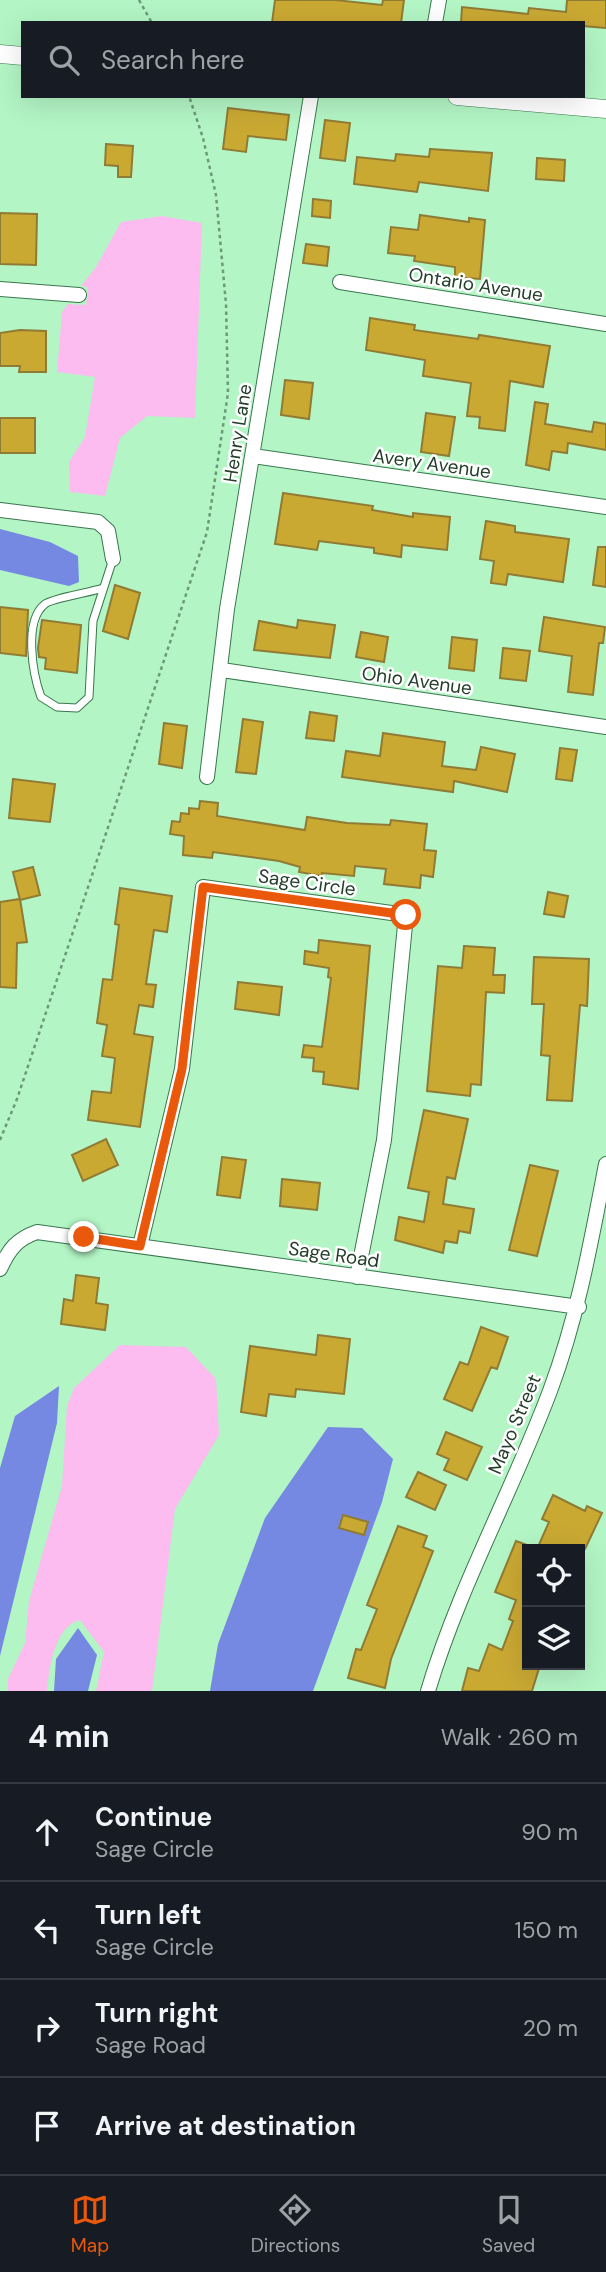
<!DOCTYPE html>
<html lang="en">
<head>
<meta charset="utf-8">
<style>
	body { margin:0; font-family:"DM Sans",sans-serif; background:#242831; color:#f1f3f6 }
	.controls { position:absolute; right:21px; bottom:21px; display:grid; overflow:hidden; border-radius:0px; box-shadow:0 7px 28px #0002 }
	.controls button { width:63px; height:63px; display:grid; place-items:center; padding:0; border:0; border-bottom:2px solid #363941; background:#171b24; color:#f1f3f6; font:35px sans-serif }
	.stop { position:absolute; width:21px; height:21px; margin:-16px; border:5px solid #ea580c; border-radius:50%; background:#fff }
	.stop.end { background:#ea580c; border-color:#fff; box-shadow:0 2px 7px #0008 }
	.list { margin:0; padding:0; list-style:none }
	h2 { display:flex; justify-content:space-between; align-items:center; height:91px; margin:0; padding:0 28px; font-size:30px }
	h2 small { font-size:23px; font-weight:400; color:#9ea1a6 }
	.list li { display:grid; grid-template-columns:46px 1fr auto; gap:21px; align-items:center; box-sizing:border-box; height:98px; padding:0 28px; border-top:2px solid #363941 }
	.list b { display:block; font-size:26px; white-space:nowrap }
	.list p { margin:0; font-size:23px; white-space:nowrap; color:#9ea1a6 }
	.list em { font-size:23px; font-style:normal; color:#9ea1a6 }
	.icon { flex:none; width:38px; height:38px; fill:none; stroke:currentColor; stroke-width:2; stroke-linecap:round; stroke-linejoin:round }
	.map { position:relative; flex:none; width:606px; height:1691px; overflow:hidden }
	.search { position:absolute; background:#171b24; box-shadow:0 7px 28px #0002; left:21px; right:21px; top:21px; height:77px; display:flex; align-items:center; gap:18px; box-sizing:border-box; padding:0 24px; border-radius:0px; color:#9ea1a6; font-size:26px }
	.sheet { height:483px; background:#171b24 }
	nav { display:flex; justify-content:space-around; align-items:center; box-sizing:border-box; height:98px; border-top:2px solid #363941; background:#171b24; font-size:19px; color:#9ea1a6 }
	nav a { display:grid; justify-items:center; gap:4px }
	nav .on { color:#ea580c }
	.map>svg:first-child { display:block }
	.green { fill:#fcbcf0 }
	.water { fill:#7589e3 }
	.building { fill:#caa933; stroke:#907b34; stroke-width:2 }
	.lines { fill:none; stroke-linecap:round; stroke-linejoin:round }
	.service-casing { stroke:#39784e; stroke-width:9 }
	.minor-casing { stroke:#39784e; stroke-width:16 }
	.tertiary-casing { stroke:#39784e; stroke-width:19 }
	.path { stroke:#6b9a78; stroke-width:2.5; stroke-dasharray:3.5 3.5; stroke-linecap:butt }
	.service { stroke:#fff; stroke-width:7 }
	.minor { stroke:#fff; stroke-width:14 }
	.tertiary { stroke:#fff; stroke-width:18 }
	.route { stroke:#ea580c; stroke-width:9 }
	.labels { text-anchor:middle; stroke-width:5; stroke-linejoin:round; paint-order:stroke }
	.street-label { font-size:19px; fill:#233e2b; stroke:#fff }
</style>
</head>
<body>
<div class="map">
<svg width="606" height="1691" viewBox="0 0 606 1691">
	<rect width="100%" height="100%" fill="#b3f5c5"/>
	<path class="green" d="M162 216 202 223 195 418 147 416 120 438 105 496 70 492 69 462 85 437 95 377 57 372 62 312 68 304 86 305 88 287 81 286 96 267 121 222Z
		M120 1345 186 1347 216 1379 219 1435 175 1509 152 1691H96L104 1652 80 1620C54 1626 49 1670 47 1691H8V1679L25 1643 29 1601 62 1486 67 1406 74 1388Z"/>
	<path class="water" d="M0 529 50 542 78 556 79 582 69 586 0 570Z
		M59 1386 57 1423 0 1656V1691V1468L15 1416Z
		M328 1427 362 1428 393 1459 382 1502 313 1691H210L218 1644 265 1518Z
		M78 1628 97 1655 88 1691H54L56 1659Z"/>
	<path class="building" d="M275 0H335L382 5 383 0H404L401 23H272Z
		M567 0H606V28L583 26V23H461L462 7 528 14 529 8 566 12Z
		M228 108 289 115 286 140 248 136 246 152 223 149Z
		M325 120 350 123 345 161 320 158Z
		M106 144 133 146 131 177H118V166L105 165Z
		M430 149 492 153 488 191 419 182 417 192 354 184 357 157 395 161 396 154 429 157Z
		M537 158 565 160 564 181 536 179Z
		M313 199 331 201 330 218 312 216Z
		M0 213 37 214 36 265 0 264Z
		M420 215 469 222V218L485 220 480 279 455 277V267L414 261 415 256 388 253 391 227 418 230Z
		M306 244 329 247 327 266 303 263Z
		M370 318 415 325 414 330 478 339 479 335 550 346 543 387 510 381 505 431 479 428 480 417 467 416 471 383 423 376 425 360 366 350Z
		M20 330 46 331V372H19L20 366H0V333Z
		M285 380 313 383 309 419 281 415Z
		M535 402 548 404 545 424 592 432 594 422 606 424V450L568 443 567 453 552 451 549 470 526 465Z
		M426 413 455 417 449 456 421 452Z
		M0 418H35V453H0Z
		M283 493 373 506 372 510 413 517V513L450 517 447 550 402 545 401 557 374 553V548L319 541 317 550 275 544Z
		M486 521 515 526V532L569 539 563 582 508 574 506 585 491 583 494 561 480 559Z
		M598 547H606V587L593 585Z
		M115 585 140 593 128 639 103 631Z
		M0 607 28 610 26 656 0 653Z
		M544 617 605 627 603 643H599L593 695 568 692 572 656 539 651Z
		M42 620 81 625 77 673 45 669 46 658 39 657 38 648Z
		M298 620 335 625 330 658 254 650 259 621 297 628Z
		M361 632 388 637 384 662 356 657Z
		M452 637 477 640 474 671 449 668Z
		M503 648 530 651 526 681 500 678Z
		M310 712 337 716 334 741 306 738Z
		M243 719 263 722 256 774 236 772Z
		M164 723 187 726 182 768 159 764Z
		M383 733 445 742 442 766 476 770 481 747 515 754 507 792 454 781 453 792 342 777 346 751 380 756Z
		M560 748 577 750 572 781 556 779Z
		M13 779 55 784 50 822 9 818Z
		M200 801 218 803 217 816 305 830 307 817 347 823 390 825 391 820 427 824 424 850 436 851 433 877 421 875 420 888 384 884 386 869 355 866 354 876 322 873V876L299 872 300 867 279 861 213 852 212 858 183 855 184 836 170 834 172 821 180 822 181 813 189 814V808L199 809Z
		M33 867 40 895 20 900 13 872Z
		M120 888 172 896 167 932 154 930 146 984 156 985 153 1007 139 1005 134 1034 153 1037 140 1127 88 1120 92 1091 111 1093 115 1058 102 1056 107 1025 97 1023 103 979 112 980 119 925 115 924Z
		M548 892 568 896 564 917 544 914Z
		M20 899 27 942 17 943 16 988 0 987V902Z
		M319 940 370 946 358 1089 323 1084 324 1072 313 1071 314 1058 302 1057 304 1045 322 1047 331 978 328 977 329 968 304 964 305 951 318 953Z
		M464 946 495 948 493 975H505L504 993 486 992 481 1085 471 1084 470 1096 427 1091 438 966 462 968Z
		M534 957 589 959 587 1006 580 1005 572 1101 547 1100 550 1056 541 1055 544 1004H532Z
		M238 982 282 987 279 1015 235 1009Z
		M424 1110 468 1119 455 1179 447 1177 443 1204 474 1209 470 1233 459 1231 457 1243 445 1241 443 1253 395 1240 399 1217 424 1222 429 1192 408 1188Z
		M106 1139 118 1165 83 1181 72 1155Z
		M222 1157 246 1160 240 1198 217 1195Z
		M530 1165 558 1171 537 1256 509 1250Z
		M282 1179 320 1183 317 1210 280 1206Z
		M76 1275 99 1278 96 1303 108 1305 105 1330 61 1324 64 1299 73 1301Z
		M481 1327 508 1337 497 1369 491 1367 472 1411 444 1399 460 1362 468 1365Z
		M318 1335 350 1339 344 1394 296 1389 295 1397 269 1394 266 1416 241 1412 250 1346 316 1355Z
		M446 1432 482 1447 467 1480 444 1470 449 1459 437 1454Z
		M418 1472 446 1485 435 1510 406 1497Z
		M553 1495 585 1511 587 1506 602 1513 585 1549H537L549 1522 542 1519Z
		M343 1515 368 1522 364 1535 339 1528Z
		M398 1526 427 1536 423 1547 433 1551 391 1659 385 1688 348 1678 356 1649 361 1650 377 1609 367 1605Z
		M516 1541 527 1545V1665H540L532 1691H462L468 1668 479 1671 489 1644 502 1650 513 1621 509 1619 516 1600 495 1592Z"/>
	<g class="lines">
		<defs>
			<path id="service" d="M103 588C92 592 50 599 45 604 23 621 33 675 41 697L57 707 77 708 89 697 93 621 113 559"/>
			<path id="minor" d="M435 23 439 0
				M340 282 606 324
				M0 289 79 295
				M253 456 606 507
				M0 510 98 522 108 531 113 559
				M222 670 606 727
				M207 777 227 609 311 96
				M140 1246 182 1069 203 887 406 915 384 1140 357 1277
				M0 1269C9 1249 17 1239 37 1232L579 1307
				M428 1691C459 1587 512 1492 550 1391 578 1316 591 1242 606 1164"/>
			<path id="tertiary" d="M0 54 23 56
				M457 96 606 109"/>
		</defs>
		<use href="#service" class="service-casing"/>
		<use href="#minor" class="minor-casing"/>
		<use href="#tertiary" class="tertiary-casing"/>
		<path class="path" d="M139 0 152 23
			M0 1140 17 1099 207 532 228 393 226 304 216 195 203 138 189 96"/>
		<use href="#service" class="service"/>
		<use href="#minor" class="minor"/>
		<use href="#tertiary" class="tertiary"/>
	</g>
	<g class="lines">
		<path class="route" d="M84 1237 140 1246 182 1069 203 887 406 915"/>
	</g>
	<g class="labels">
		<g class="street-label">
			<text transform="translate(476 284) rotate(9)" y="7">Ontario Avenue</text>
			<text transform="translate(237 433) rotate(-81)" y="7">Henry Lane</text>
			<text transform="translate(432 463) rotate(8)" y="7">Avery Avenue</text>
			<text transform="translate(417 680) rotate(8)" y="7">Ohio Avenue</text>
			<text transform="translate(307 882) rotate(8)" y="7">Sage Circle</text>
			<text transform="translate(334 1254) rotate(8)" y="7">Sage Road</text>
			<text transform="translate(514 1424) rotate(-67)" y="7">Mayo Street</text>
		</g>
	</g>
</svg>
<div class="controls">
<button><svg class="icon" aria-label="locate" viewBox="0 0 24 24"><circle cx="12" cy="12" r="6"/><path d="M12 2v4M12 18v4M2 12h4M18 12h4"/></svg></button>
<button><svg class="icon" aria-label="layers" viewBox="0 0 24 24"><path d="M12 4l9 5-9 5-9-5zM3 14l9 5 9-5"/></svg></button>
</div>
<div class="stop" style="left:406px;top:915px"></div>
<div class="stop end" style="left:84px;top:1237px"></div>
<div class="search"><svg class="icon" aria-label="search" viewBox="0 0 24 24"><circle cx="10" cy="10" r="6"/><path d="M15 15l6 6"/></svg>Search here</div>
</div>
<section class="sheet">
<h2>4 min<small>Walk · 260 m</small></h2>
<ul class="list">
<li><svg class="icon" aria-label="ahead" viewBox="0 0 24 24"><path d="M12 20V5M6 11l6-6 6 6"/></svg><div><b>Continue</b><p>Sage Circle</p></div><em>90 m</em></li>
<li><svg class="icon" aria-label="left" viewBox="0 0 24 24"><path d="M17 20v-9H6M10 6l-5 5 5 5"/></svg><div><b>Turn left</b><p>Sage Circle</p></div><em>150 m</em></li>
<li><svg class="icon" aria-label="right" viewBox="0 0 24 24"><path d="M7 20v-9h11M14 6l5 5-5 5"/></svg><div><b>Turn right</b><p>Sage Road</p></div><em>20 m</em></li>
<li><svg class="icon" aria-label="arrive" viewBox="0 0 24 24"><path d="M6 21V4h12l-3 4 3 4H6"/></svg><div><b>Arrive at destination</b></div></li>
</ul>
</section>
<nav>
<a class="on"><svg class="icon" aria-label="map" viewBox="0 0 24 24"><path d="M3 6l6-2 6 2 6-2v14l-6 2-6-2-6 2zM9 4v14M15 6v14"/></svg>Map</a>
<a><svg class="icon" aria-label="directions" viewBox="0 0 24 24"><path d="M12 3l9 9-9 9-9-9zM9 14v-3h6M13 9l2 2-2 2"/></svg>Directions</a>
<a><svg class="icon" aria-label="saved" viewBox="0 0 24 24"><path d="M7 4h10v16l-5-4-5 4z"/></svg>Saved</a>
</nav>
</body>
</html>
